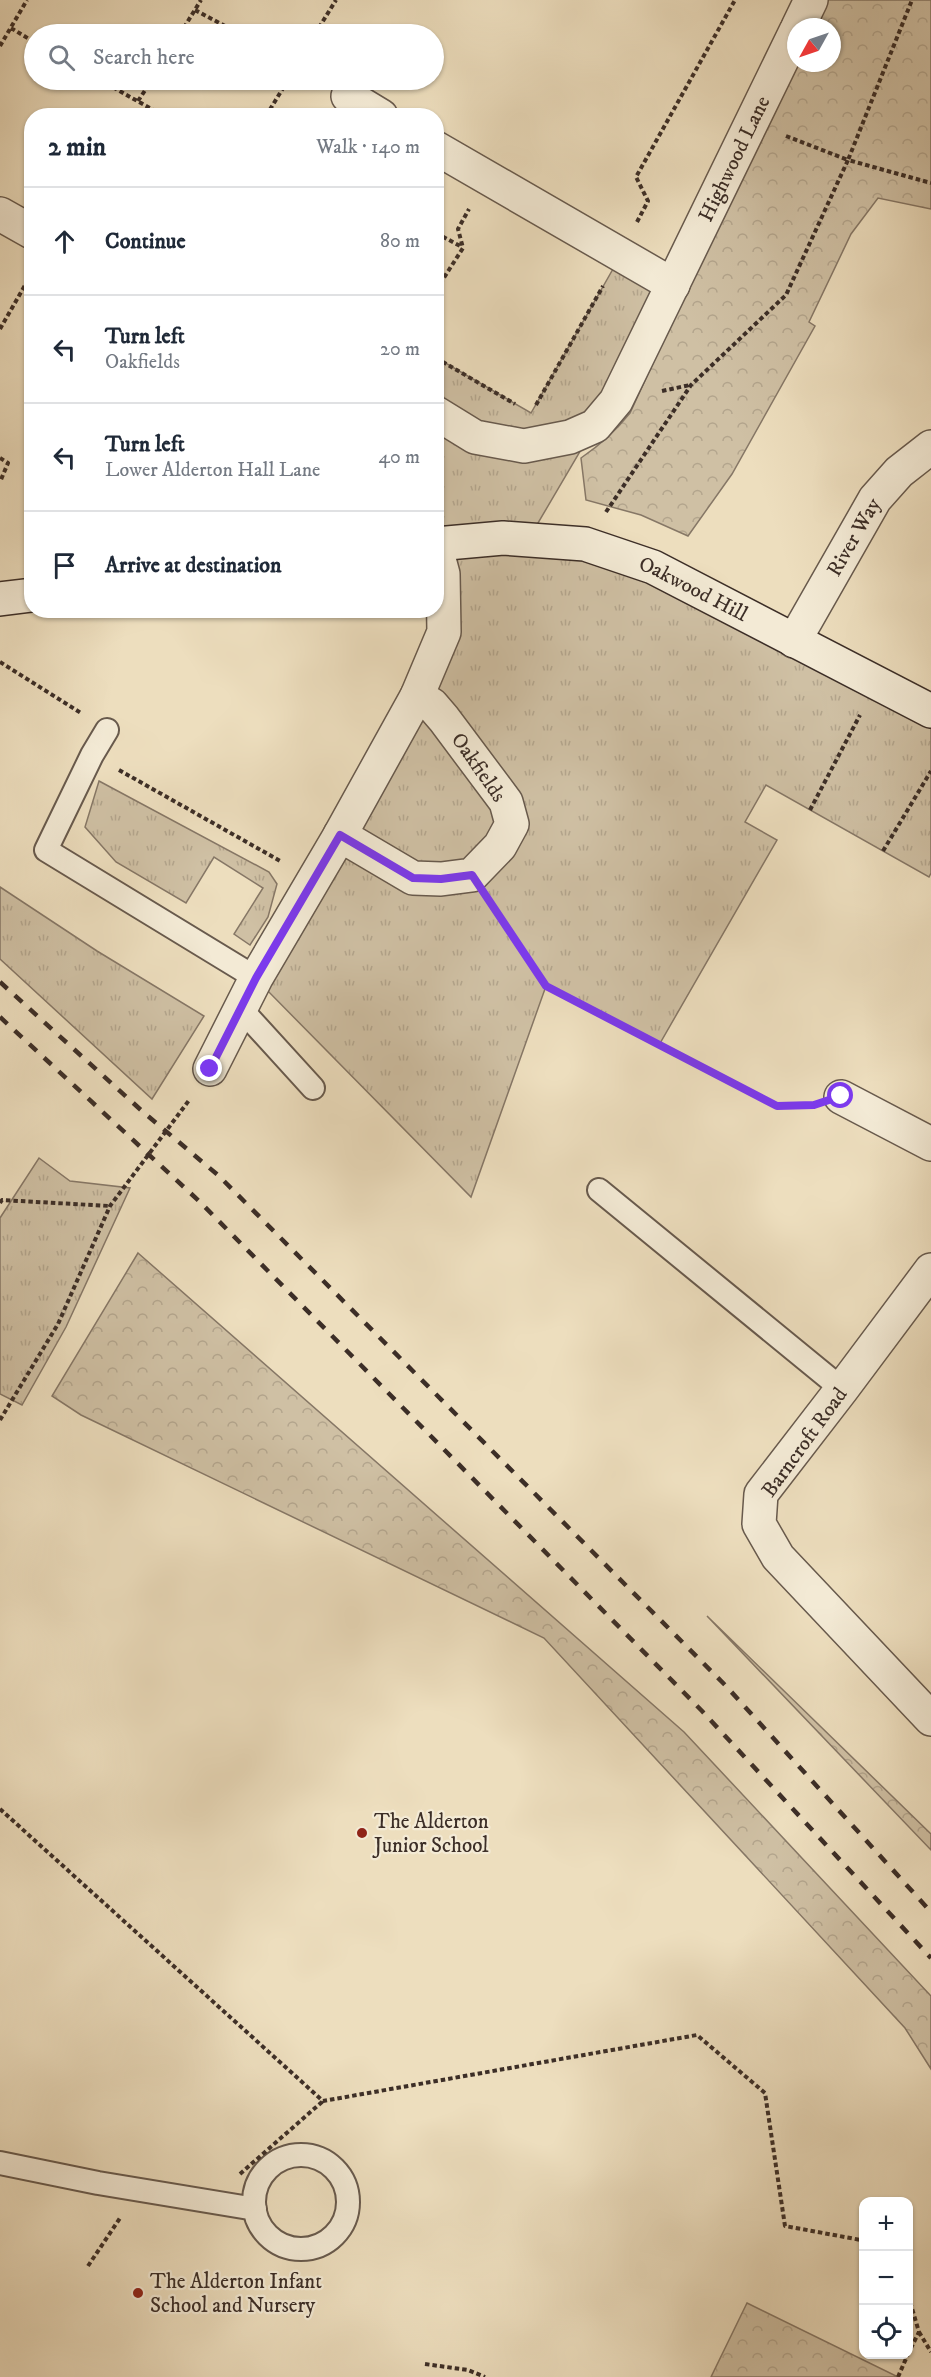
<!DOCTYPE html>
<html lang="en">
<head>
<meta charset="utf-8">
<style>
	body { margin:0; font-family:"IM FELL DW Pica",serif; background:#f6f6f7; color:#1f2937 }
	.controls { position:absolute; right:18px; bottom:18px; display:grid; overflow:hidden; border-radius:12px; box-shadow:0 2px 4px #0004 }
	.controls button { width:54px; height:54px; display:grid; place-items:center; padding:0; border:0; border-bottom:2px solid #e0e1e3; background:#fff; color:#1f2937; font:30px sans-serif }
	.compass { position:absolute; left:787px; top:18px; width:54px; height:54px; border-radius:50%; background:#fff; box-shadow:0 2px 4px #0004; rotate:230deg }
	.stop { position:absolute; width:18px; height:18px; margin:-14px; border:4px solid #7c3aed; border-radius:50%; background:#fff }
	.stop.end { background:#7c3aed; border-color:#fff; box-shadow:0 2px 6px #0008 }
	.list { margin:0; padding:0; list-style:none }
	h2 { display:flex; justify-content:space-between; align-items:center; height:78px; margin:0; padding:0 24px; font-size:26px }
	h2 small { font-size:20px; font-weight:400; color:#747a83 }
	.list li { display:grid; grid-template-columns:39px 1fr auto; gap:18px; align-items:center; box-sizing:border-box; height:108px; padding:0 24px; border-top:2px solid #e0e1e3 }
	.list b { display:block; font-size:22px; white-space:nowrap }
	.list p { margin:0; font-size:20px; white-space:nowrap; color:#747a83 }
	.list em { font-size:20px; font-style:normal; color:#747a83 }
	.icon { flex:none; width:33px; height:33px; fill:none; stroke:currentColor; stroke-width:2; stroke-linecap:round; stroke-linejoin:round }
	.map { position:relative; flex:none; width:931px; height:2377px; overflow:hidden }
	.search { position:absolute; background:#fff; box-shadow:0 2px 4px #0004; left:24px; top:24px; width:420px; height:66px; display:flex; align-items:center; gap:15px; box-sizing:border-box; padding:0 21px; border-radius:33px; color:#747a83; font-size:22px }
	.panel { position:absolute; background:#fff; box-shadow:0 2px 4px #0004; left:24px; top:108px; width:420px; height:510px; border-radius:24px }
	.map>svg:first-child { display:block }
	.grass { fill:url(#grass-tufts); stroke:#867766; stroke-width:1.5 }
	.forest { fill:url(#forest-crowns); stroke:#867766; stroke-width:1.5 }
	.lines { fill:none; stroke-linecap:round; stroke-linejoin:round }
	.lane-casing { stroke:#685a4d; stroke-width:26 }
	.street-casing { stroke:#685a4d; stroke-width:36 }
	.secondary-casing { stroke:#3c2e27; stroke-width:36 }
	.path { stroke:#3c2e27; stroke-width:4; stroke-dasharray:4.5 3; stroke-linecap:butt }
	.lane { stroke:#f3ead5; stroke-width:22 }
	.street { stroke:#f3ead5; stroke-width:33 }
	.secondary { stroke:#f3ead5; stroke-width:33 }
	.rail { stroke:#3c2e27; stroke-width:4.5; stroke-dasharray:10 10; stroke-linecap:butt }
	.route { stroke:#7c3aed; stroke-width:8 }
	.poi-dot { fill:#8f2418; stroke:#f3ead5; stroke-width:2 }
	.labels { text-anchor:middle; stroke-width:4.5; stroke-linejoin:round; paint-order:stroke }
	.street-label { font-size:21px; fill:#3c2e27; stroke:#f3ead5 }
	.poi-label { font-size:21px; fill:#3c2e27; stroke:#f3ead5; text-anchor:start }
</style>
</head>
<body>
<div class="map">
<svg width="931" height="2377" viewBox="0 0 931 2377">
	<defs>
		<pattern id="grass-tufts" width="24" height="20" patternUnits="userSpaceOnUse" patternTransform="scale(1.5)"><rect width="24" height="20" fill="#cfc0a4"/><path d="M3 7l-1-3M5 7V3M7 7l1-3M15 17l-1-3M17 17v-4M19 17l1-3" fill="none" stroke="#b3a58d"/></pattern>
		<pattern id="forest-crowns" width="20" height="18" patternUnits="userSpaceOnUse" patternTransform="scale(1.5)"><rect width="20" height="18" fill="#cfc0a4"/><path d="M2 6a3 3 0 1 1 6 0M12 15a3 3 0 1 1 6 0" fill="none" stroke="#b3a58d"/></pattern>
	</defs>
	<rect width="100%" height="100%" fill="#eddebe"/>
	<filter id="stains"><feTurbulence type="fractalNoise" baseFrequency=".00333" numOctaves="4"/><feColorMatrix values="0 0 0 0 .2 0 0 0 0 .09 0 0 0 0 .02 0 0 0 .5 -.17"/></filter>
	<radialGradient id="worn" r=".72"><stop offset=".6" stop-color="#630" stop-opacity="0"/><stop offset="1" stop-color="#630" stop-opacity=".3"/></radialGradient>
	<path class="grass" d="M621 255 673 285 595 426 528 540 437 544V358L531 413Z
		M444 550H583L931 718V873L929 877 766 785 745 822 777 840 659 1045 546 986 471 1197 261 984 342 844 446 885 519 822 424 694Z
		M417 696 512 824 441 879 340 835Z
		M99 781 269 872 277 884 268 917 250 945 234 934 263 888 214 857 186 903 116 862 85 827Z
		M0 887 97 951 204 1016 152 1099 0 959Z
		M39 1158 70 1181 130 1188 66 1327 22 1405 0 1394V1218Z"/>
	<path class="forest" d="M818 0H931V209L878 198 851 234 809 322 815 326 732 474 688 536 641 515 586 500 581 458C600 445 615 432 630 413L770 107 796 63H832V27H806Z
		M138 1253 684 1732 931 1996V2069L905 2028 544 1638 81 1415 52 1396Z
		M707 1616 931 1834V1850Z
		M747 2303 898 2377H899H711Z"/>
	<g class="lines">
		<defs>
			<path id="lane" d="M107 730 92 755 46 850 256 978
				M241 1009 313 1088
				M599 1190 842 1389
				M254 2202a47 47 0 1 1 94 0a47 47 0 1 1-94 0Z
				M0 2163 98 2183 255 2209"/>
			<g id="street">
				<path d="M798 27 811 0"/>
				<path d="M348 96 381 116"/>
				<path d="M436 148 673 285"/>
				<path d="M0 214 32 232"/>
				<path id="s1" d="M436 413 475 437 524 446 570 437 595 426 616 401 796 31"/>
				<path id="s2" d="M794 641 875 499 899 472 931 447"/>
				<path d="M340 835 413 878 441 879 472 875 500 846 512 824 506 802 444 719 432 705 417 696"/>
				<path d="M210 1069 256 978 340 835 417 696 444 632 443 574 436 548"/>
				<path d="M841 1097 931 1144"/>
				<path d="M931 1270 842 1389 761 1494 759 1524 778 1557 931 1719"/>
			</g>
			<g id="secondary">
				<path id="s3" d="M436 544 503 538 585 544 653 567 931 711"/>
				<path d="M0 599 32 595"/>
			</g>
		</defs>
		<use href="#lane" class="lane-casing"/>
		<use href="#street" class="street-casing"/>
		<use href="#secondary" class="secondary-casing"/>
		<path class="path" d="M195 10 240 34
			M11 28 34 42
			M180 34 201 0
			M315 34 336 0
			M0 46 27 0
			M100 80 164 116
			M138 101 152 80
			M266 116 288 80
			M786 136 848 160 912 0
			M637 222 648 201 636 177 735 0
			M436 233 462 247
			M436 290 463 248 458 229 469 209
			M0 329 32 273
			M436 358 515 404
			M662 391 690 385
			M536 405 603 286
			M0 458 8 463 0 482
			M606 512 691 385 786 295 848 160 931 183
			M0 662 81 713
			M119 770 282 862
			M810 810 860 715
			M883 851 931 771
			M492 906 546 986 777 1106 805 1105
			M0 1203 2 1200 110 1206
			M0 1420 58 1324 110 1206 190 1099
			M0 1809 323 2101 697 2035 765 2093 785 2226 861 2240 864 2243
			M240 2174 323 2101
			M88 2266 120 2218
			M908 2295 919 2332 908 2354
			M919 2332 931 2352
			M425 2364 468 2370 485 2377
			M898 2377 908 2354"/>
		<use href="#lane" class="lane"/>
		<use href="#street" class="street"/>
		<use href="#secondary" class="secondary"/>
		<path class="rail" d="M0 982 142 1111 219 1176 726 1686 931 1912
			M0 1017 199 1201 702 1711 931 1958"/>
	</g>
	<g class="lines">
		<path class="route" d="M210 1069 256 978 340 835 413 878 441 879 472 875 546 986 777 1106 814 1105 841 1096"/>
	</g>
	<g class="poi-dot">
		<circle cx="362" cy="1833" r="6"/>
		<circle cx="138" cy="2293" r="6"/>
	</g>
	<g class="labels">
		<g class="street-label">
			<text dy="7" stroke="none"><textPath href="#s1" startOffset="472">Highwood Lane</textPath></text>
			<text dy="7" stroke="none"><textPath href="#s2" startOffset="120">River Way</textPath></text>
			<text dy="7" stroke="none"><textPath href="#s3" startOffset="267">Oakwood Hill</textPath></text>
			<text transform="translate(479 767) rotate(55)" y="7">Oakfields</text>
			<text transform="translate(804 1442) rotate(-54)" y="7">Barncroft Road</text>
		</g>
		<g class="poi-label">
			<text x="374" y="1828">The Alderton<tspan x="374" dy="24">Junior School</tspan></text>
			<text x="150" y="2288">The Alderton Infant<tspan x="150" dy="24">School and Nursery</tspan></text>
		</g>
	</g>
	<rect width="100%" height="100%" filter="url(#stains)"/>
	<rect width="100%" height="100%" fill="url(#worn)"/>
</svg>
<div class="controls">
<button>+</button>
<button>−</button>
<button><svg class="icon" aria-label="locate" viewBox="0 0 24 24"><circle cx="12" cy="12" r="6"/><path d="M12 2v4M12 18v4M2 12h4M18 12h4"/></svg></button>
</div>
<svg class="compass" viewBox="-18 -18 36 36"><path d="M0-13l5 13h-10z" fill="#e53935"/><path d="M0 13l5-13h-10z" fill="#747a83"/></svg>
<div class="stop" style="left:841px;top:1096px"></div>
<div class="stop end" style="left:210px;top:1069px"></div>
<div class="search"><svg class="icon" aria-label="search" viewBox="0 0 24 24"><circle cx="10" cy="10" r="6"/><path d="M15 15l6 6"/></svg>Search here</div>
<section class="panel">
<h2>2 min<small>Walk · 140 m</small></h2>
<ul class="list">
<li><svg class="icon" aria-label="ahead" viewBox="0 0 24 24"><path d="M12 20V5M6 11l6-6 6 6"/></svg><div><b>Continue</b></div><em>80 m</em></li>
<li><svg class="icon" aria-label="left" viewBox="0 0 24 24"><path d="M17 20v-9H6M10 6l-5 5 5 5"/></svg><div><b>Turn left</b><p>Oakfields</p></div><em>20 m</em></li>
<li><svg class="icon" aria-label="left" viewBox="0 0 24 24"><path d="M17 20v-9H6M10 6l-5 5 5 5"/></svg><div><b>Turn left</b><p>Lower Alderton Hall Lane</p></div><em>40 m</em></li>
<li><svg class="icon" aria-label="arrive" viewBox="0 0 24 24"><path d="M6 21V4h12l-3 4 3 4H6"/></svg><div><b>Arrive at destination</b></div></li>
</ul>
</section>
</div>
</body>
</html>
